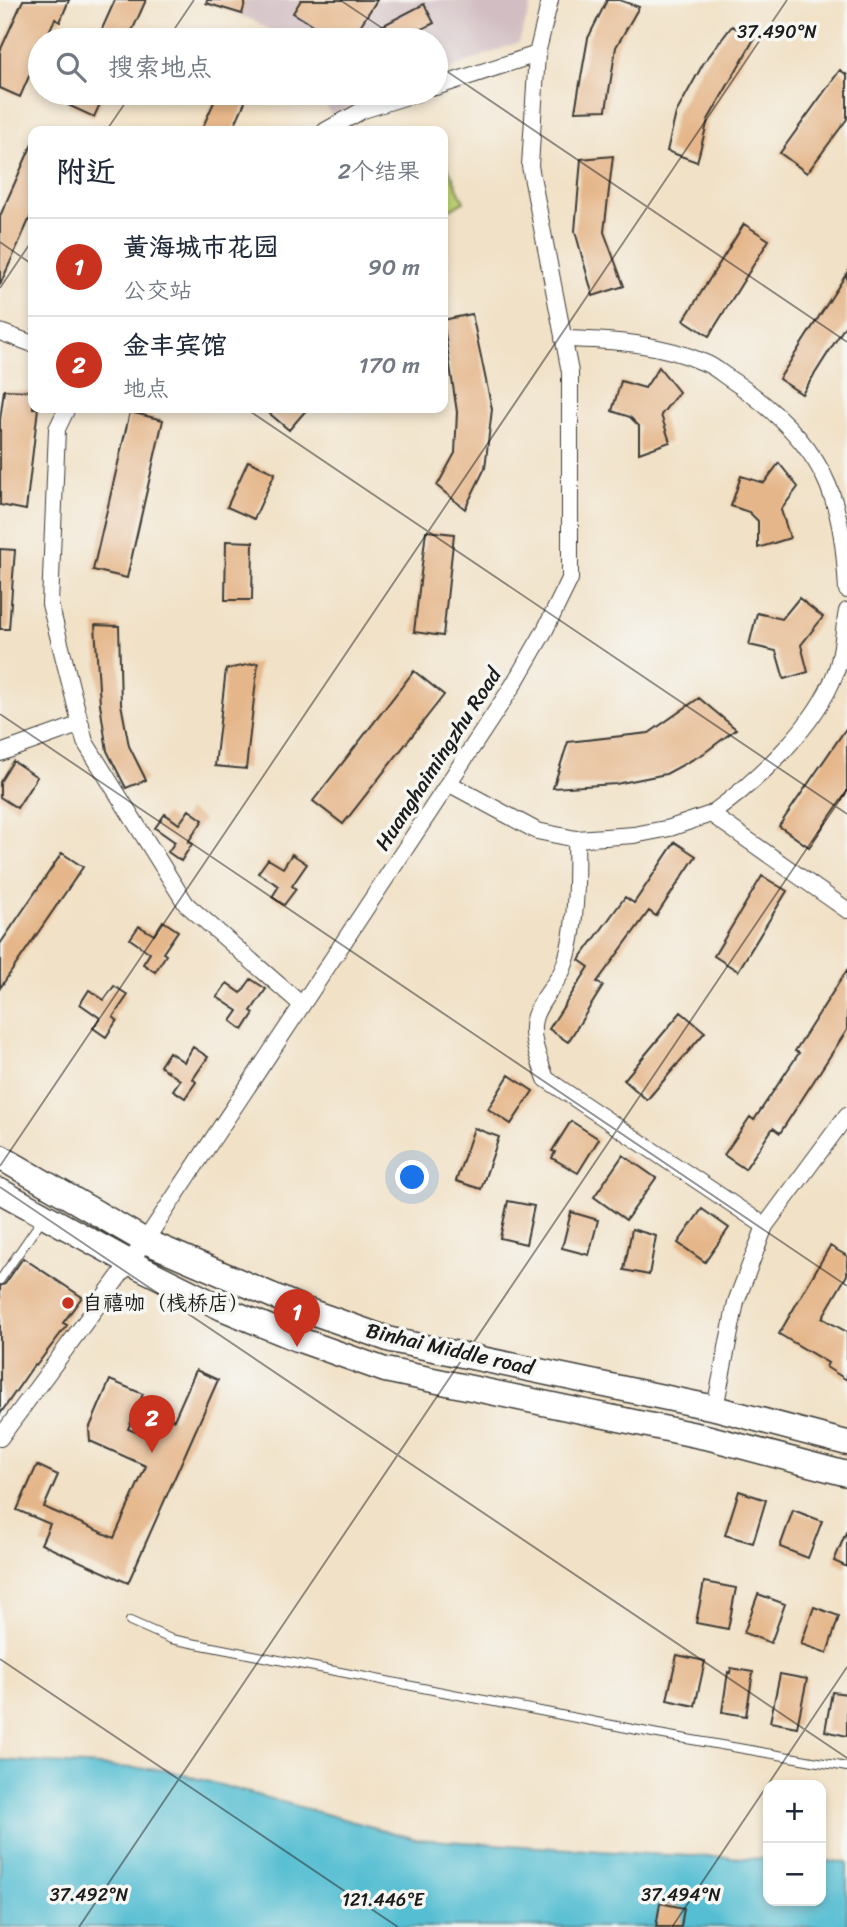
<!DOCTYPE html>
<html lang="zh">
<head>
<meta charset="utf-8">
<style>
	body { margin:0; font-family:Sriracha,"LXGW WenKai TC",sans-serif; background:#f2f2f3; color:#1f2937 }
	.controls { position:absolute; right:21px; bottom:21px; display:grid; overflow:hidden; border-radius:14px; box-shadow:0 4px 10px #0003 }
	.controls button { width:63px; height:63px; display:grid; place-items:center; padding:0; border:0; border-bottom:2px solid #e0e1e3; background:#fff; color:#1f2937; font:35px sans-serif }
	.you { position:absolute; left:413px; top:1178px; width:24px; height:24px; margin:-18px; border:5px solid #fff; border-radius:50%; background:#1a73e8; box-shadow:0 0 0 10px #1a73e833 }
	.badge { display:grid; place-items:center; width:46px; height:46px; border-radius:50%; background:#c8321e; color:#fff; font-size:23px; font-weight:700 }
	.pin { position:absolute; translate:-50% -58px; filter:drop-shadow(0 2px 4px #0008) }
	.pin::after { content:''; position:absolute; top:37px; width:24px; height:21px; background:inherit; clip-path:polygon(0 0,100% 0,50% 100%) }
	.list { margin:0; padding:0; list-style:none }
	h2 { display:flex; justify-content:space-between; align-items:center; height:91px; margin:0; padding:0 28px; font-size:30px }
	h2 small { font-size:23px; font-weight:400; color:#747a83 }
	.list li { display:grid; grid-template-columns:46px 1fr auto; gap:21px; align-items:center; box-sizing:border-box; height:98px; padding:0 28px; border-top:2px solid #e0e1e3 }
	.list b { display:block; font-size:26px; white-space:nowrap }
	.list p { margin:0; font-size:23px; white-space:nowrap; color:#747a83 }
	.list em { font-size:23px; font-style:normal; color:#747a83 }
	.icon { flex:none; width:38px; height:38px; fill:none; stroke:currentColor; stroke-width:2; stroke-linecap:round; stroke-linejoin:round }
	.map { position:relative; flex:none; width:847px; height:1927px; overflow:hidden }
	.search { position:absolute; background:#fff; box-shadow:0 4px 10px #0003; left:28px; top:28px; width:420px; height:77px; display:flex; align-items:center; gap:18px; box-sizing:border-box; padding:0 24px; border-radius:38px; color:#747a83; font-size:26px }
	.panel { position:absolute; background:#fff; box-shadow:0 4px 10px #0003; left:28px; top:126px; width:420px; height:287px; border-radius:14px }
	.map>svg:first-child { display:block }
	.industrial { fill:#d2bec2 }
	.green { fill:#bed275; stroke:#6d7748; stroke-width:2 }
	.water { fill:#55bed2; stroke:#386d77; stroke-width:2 }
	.building { fill:#e5b689 }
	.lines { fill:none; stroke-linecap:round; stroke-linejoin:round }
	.service-casing { stroke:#3c3a36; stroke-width:10 }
	.minor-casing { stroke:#3c3a36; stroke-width:18 }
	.primary-casing { stroke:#3c3a36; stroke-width:27 }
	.service { stroke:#fff; stroke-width:8 }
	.minor { stroke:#fff; stroke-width:16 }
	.primary { stroke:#fff; stroke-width:24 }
	.ticks { fill:none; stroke:#1c1c1c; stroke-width:2; stroke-opacity:0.45 }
	.poi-dot { fill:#c8321e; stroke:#f6f6f2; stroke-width:2.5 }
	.labels { text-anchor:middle; stroke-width:7; stroke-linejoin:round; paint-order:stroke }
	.street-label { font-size:21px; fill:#1c1c1c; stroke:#f6f6f2 }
	.poi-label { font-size:21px; fill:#1c1c1c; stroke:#f6f6f2; text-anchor:start }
	.ticks-label { font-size:18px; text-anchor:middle; fill:#1c1c1c; stroke:#f6f6f2; stroke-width:7; stroke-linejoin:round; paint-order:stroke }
</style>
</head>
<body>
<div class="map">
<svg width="847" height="1927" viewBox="0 0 847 1927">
	<rect width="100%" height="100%" fill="#f6f6f2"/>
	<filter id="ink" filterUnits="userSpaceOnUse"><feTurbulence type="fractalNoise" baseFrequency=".0143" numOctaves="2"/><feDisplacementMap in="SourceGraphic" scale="14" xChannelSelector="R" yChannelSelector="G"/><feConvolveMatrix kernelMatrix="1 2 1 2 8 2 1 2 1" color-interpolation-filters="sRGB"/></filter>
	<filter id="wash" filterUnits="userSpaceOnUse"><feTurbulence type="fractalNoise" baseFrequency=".00686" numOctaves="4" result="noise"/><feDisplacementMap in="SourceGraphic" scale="28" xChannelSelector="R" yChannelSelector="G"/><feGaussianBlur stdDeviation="1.57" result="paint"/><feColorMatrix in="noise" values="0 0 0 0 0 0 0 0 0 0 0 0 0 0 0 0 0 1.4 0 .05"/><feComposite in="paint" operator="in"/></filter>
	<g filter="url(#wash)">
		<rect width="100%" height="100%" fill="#f1e1c6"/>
		<path class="industrial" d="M202 0H533L519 42 436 74V40H285L257 22Z
			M321 93H385L330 114Z"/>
		<path class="green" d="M443 156 464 202 443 212Z"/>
		<path class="water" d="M0 1760 166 1770 416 1839 647 1854 768 1859V1901H821V1861L847 1862V1927H0Z"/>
		<g id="blocks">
			<path class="building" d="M23 0H69L60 22 55 19 45 40H40V51L20 97 0 88V51Z
				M115 0H146L128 40H97Z
				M207 0H246L242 14 206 3Z
				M301 0H377L351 40H337L293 13Z
				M607 0H619L639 7 616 47 606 110 575 111 588 38Z
				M424 4 434 23 400 40H355Z
				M732 26 754 39 708 120 697 162 667 151 676 113 703 64Z
				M840 70 847 75V119L807 173 780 153Z
				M74 93H105L94 117 68 105Z
				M218 93H249L232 131H201Z
				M33 142V211L0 285V216Z
				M613 156 604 232 624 286 593 296 575 231 581 159Z
				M744 224 769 240 709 336 684 320Z
				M847 273V323L802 394 779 379Z
				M472 314 492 409 485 468 465 509 437 486 455 453 457 412 443 320Z
				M659 367 679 392 661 415 670 442 639 453V426L630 417 612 411 621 381 645 388Z
				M4 390 33 391V408H38L26 510 0 505V420Z
				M263 408H308L289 430Z
				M130 412 163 420 127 578 93 570Z
				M248 461 275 473 254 519 227 507Z
				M779 463 798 487 781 510 790 538 758 548V521L749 512 731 506 741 476 764 483Z
				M426 531 454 534 443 636 414 632Z
				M226 541 253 542 252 600H225Z
				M0 549 15 550 9 629H0Z
				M799 598 823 617 801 645 808 672 784 679 776 651 749 645 757 613 782 619Z
				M95 625 119 626 121 704 129 746 146 780 126 788 107 751 100 704Z
				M258 663 246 769 215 766 226 669Z
				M414 671 444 695 343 824 313 801Z
				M699 698 736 729 703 754 666 774 616 784 553 788 568 742 649 733Z
				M847 727V792L809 847 779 826Z
				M13 761 37 777 17 808 0 797V782Z
				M189 810 203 820 188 842 192 844 181 861 168 852 175 842 155 828 165 814 179 824Z
				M675 842 696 856 656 916 649 911 597 982 603 986 568 1042 549 1029 589 967 579 960 625 897 634 903Z
				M62 853 83 867 0 988V944Z
				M292 854 307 864 292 886 296 889 284 905 272 897 279 886 258 873 268 859 283 868Z
				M762 876 787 891 738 971 714 956Z
				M163 921 178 931 163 953 166 955 155 972 143 964 150 953 130 939 139 926 154 935Z
				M847 970V1030L780 1133 773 1128 745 1169 724 1155 750 1117 754 1120 799 1053 795 1051Z
				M251 979 266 989 251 1011 254 1013 243 1030 231 1021 238 1011 217 997 227 983 241 993Z
				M114 986 128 995 113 1017 117 1020 106 1037 93 1028 100 1018 80 1004 89 990 104 1000Z
				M681 1012 705 1032 647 1100 624 1080Z
				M193 1047 208 1057 193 1079 196 1082 185 1098 173 1090 180 1080 160 1066 169 1052 184 1062Z
				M509 1075 533 1091 511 1124 488 1109Z
				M571 1121 599 1139 578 1173 552 1158 555 1152 552 1151Z
				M474 1128 499 1137 481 1189 456 1181Z
				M623 1155 656 1178 626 1220 594 1197Z
				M508 1201 534 1206 526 1244 500 1238Z
				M702 1209 729 1228 705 1262 678 1243Z
				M571 1212 598 1220 589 1255 562 1248Z
				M632 1229 656 1236 649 1275 624 1270Z
				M830 1246 847 1256V1275L822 1318 847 1332V1380L826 1367 828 1363 779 1334Z
				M23 1258 82 1297 63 1323 67 1325 36 1366 34 1365 0 1414V1286L5 1284Z
				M196 1370 218 1380 128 1583 41 1544 50 1524 17 1510 37 1465 58 1475 44 1507 114 1538 146 1466 90 1441 89 1429 110 1380 143 1394 128 1429 152 1439 163 1415 174 1420Z
				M739 1491 766 1500 753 1543 725 1535Z
				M793 1510 822 1521 808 1558 780 1547Z
				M847 1530V1567L834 1561Z
				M704 1582 736 1588 728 1629 696 1623Z
				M758 1594 785 1604 771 1643 744 1633Z
				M814 1607 839 1616 827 1653 801 1644Z
				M677 1655 705 1661 695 1706 667 1700Z
				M731 1668 753 1672 746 1716 722 1712 728 1672 730 1673Z
				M780 1674 807 1679 797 1727 770 1722Z
				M832 1692 847 1694V1736L825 1731Z
				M660 1903 684 1908 681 1927H656Z"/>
		</g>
	</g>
	<g filter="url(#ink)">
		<use href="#blocks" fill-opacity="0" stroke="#3c3a36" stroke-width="2"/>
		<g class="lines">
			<defs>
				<path id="service" d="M0 1280 43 1218
					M130 1621 171 1639 658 1734 847 1767"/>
				<path id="minor" d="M436 87 537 54
					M325 131 363 110 417 93
					M0 332 33 344
					M563 339C610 340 662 343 705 363 713 366 720 372 727 377 768 404 809 439 828 485 842 519 845 554 847 590
					M67 408 57 429 50 604 85 742 186 904 302 1005
					M0 753 81 724
					M448 783 537 831 576 839 634 835 670 828 711 814 847 910
					M711 814C756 782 816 726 835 674 843 655 843 631 847 611
					M576 839C577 876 577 934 563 969 556 985 541 999 535 1016 528 1035 540 1061 546 1079L765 1226
					M715 1408 736 1302 765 1226 847 1115
					M0 1438 145 1241 302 1005 512 687 545 630 570 579V372L530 166 537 54 550 0"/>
				<path id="primary" d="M0 1157 145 1241 306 1310 391 1340 715 1408 847 1443
					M0 1191 129 1262 222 1308 297 1339 385 1370 710 1438 847 1474"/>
			</defs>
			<use href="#service" class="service-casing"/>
			<use href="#minor" class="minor-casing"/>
			<use href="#primary" class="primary-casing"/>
			<use href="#service" class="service"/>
			<use href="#minor" class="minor"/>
			<use href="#primary" class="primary"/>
		</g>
	</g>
	<path class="ticks" d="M340 0 400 40M167 40 194 0M436 64 847 342M106 131 132 93M0 242 33 265M0 288 33 239M245 408 847 814M0 714 847 1286M0 1166 787 0M0 1187 847 1758M0 1659 398 1927M79 1927 847 789M672 1927 847 1667"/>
	<circle class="poi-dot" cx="68" cy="1303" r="7"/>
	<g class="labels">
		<g class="street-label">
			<text transform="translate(438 759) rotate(-57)" y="7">Huanghaimingzhu Road</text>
			<text transform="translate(450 1349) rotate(13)" y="7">Binhai Middle road</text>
		</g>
		<g class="poi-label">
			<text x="82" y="1310">自禧咖（栈桥店）</text>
		</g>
	</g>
	<g class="ticks-label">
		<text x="777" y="38">37.490°N</text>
		<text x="89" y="1901">37.492°N</text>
		<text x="681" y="1901">37.494°N</text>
		<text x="383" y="1906">121.446°E</text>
	</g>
</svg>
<div class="controls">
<button>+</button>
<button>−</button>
</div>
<div class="you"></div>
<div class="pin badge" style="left:297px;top:1347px">1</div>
<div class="pin badge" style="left:152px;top:1453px">2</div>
<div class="search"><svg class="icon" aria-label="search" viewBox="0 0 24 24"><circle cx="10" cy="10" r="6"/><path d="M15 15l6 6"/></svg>搜索地点</div>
<section class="panel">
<h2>附近<small>2个结果</small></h2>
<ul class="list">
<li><span class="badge">1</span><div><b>黄海城市花园</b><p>公交站</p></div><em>90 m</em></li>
<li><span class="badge">2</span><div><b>金丰宾馆</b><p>地点</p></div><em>170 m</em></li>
</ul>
</section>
</div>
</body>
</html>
